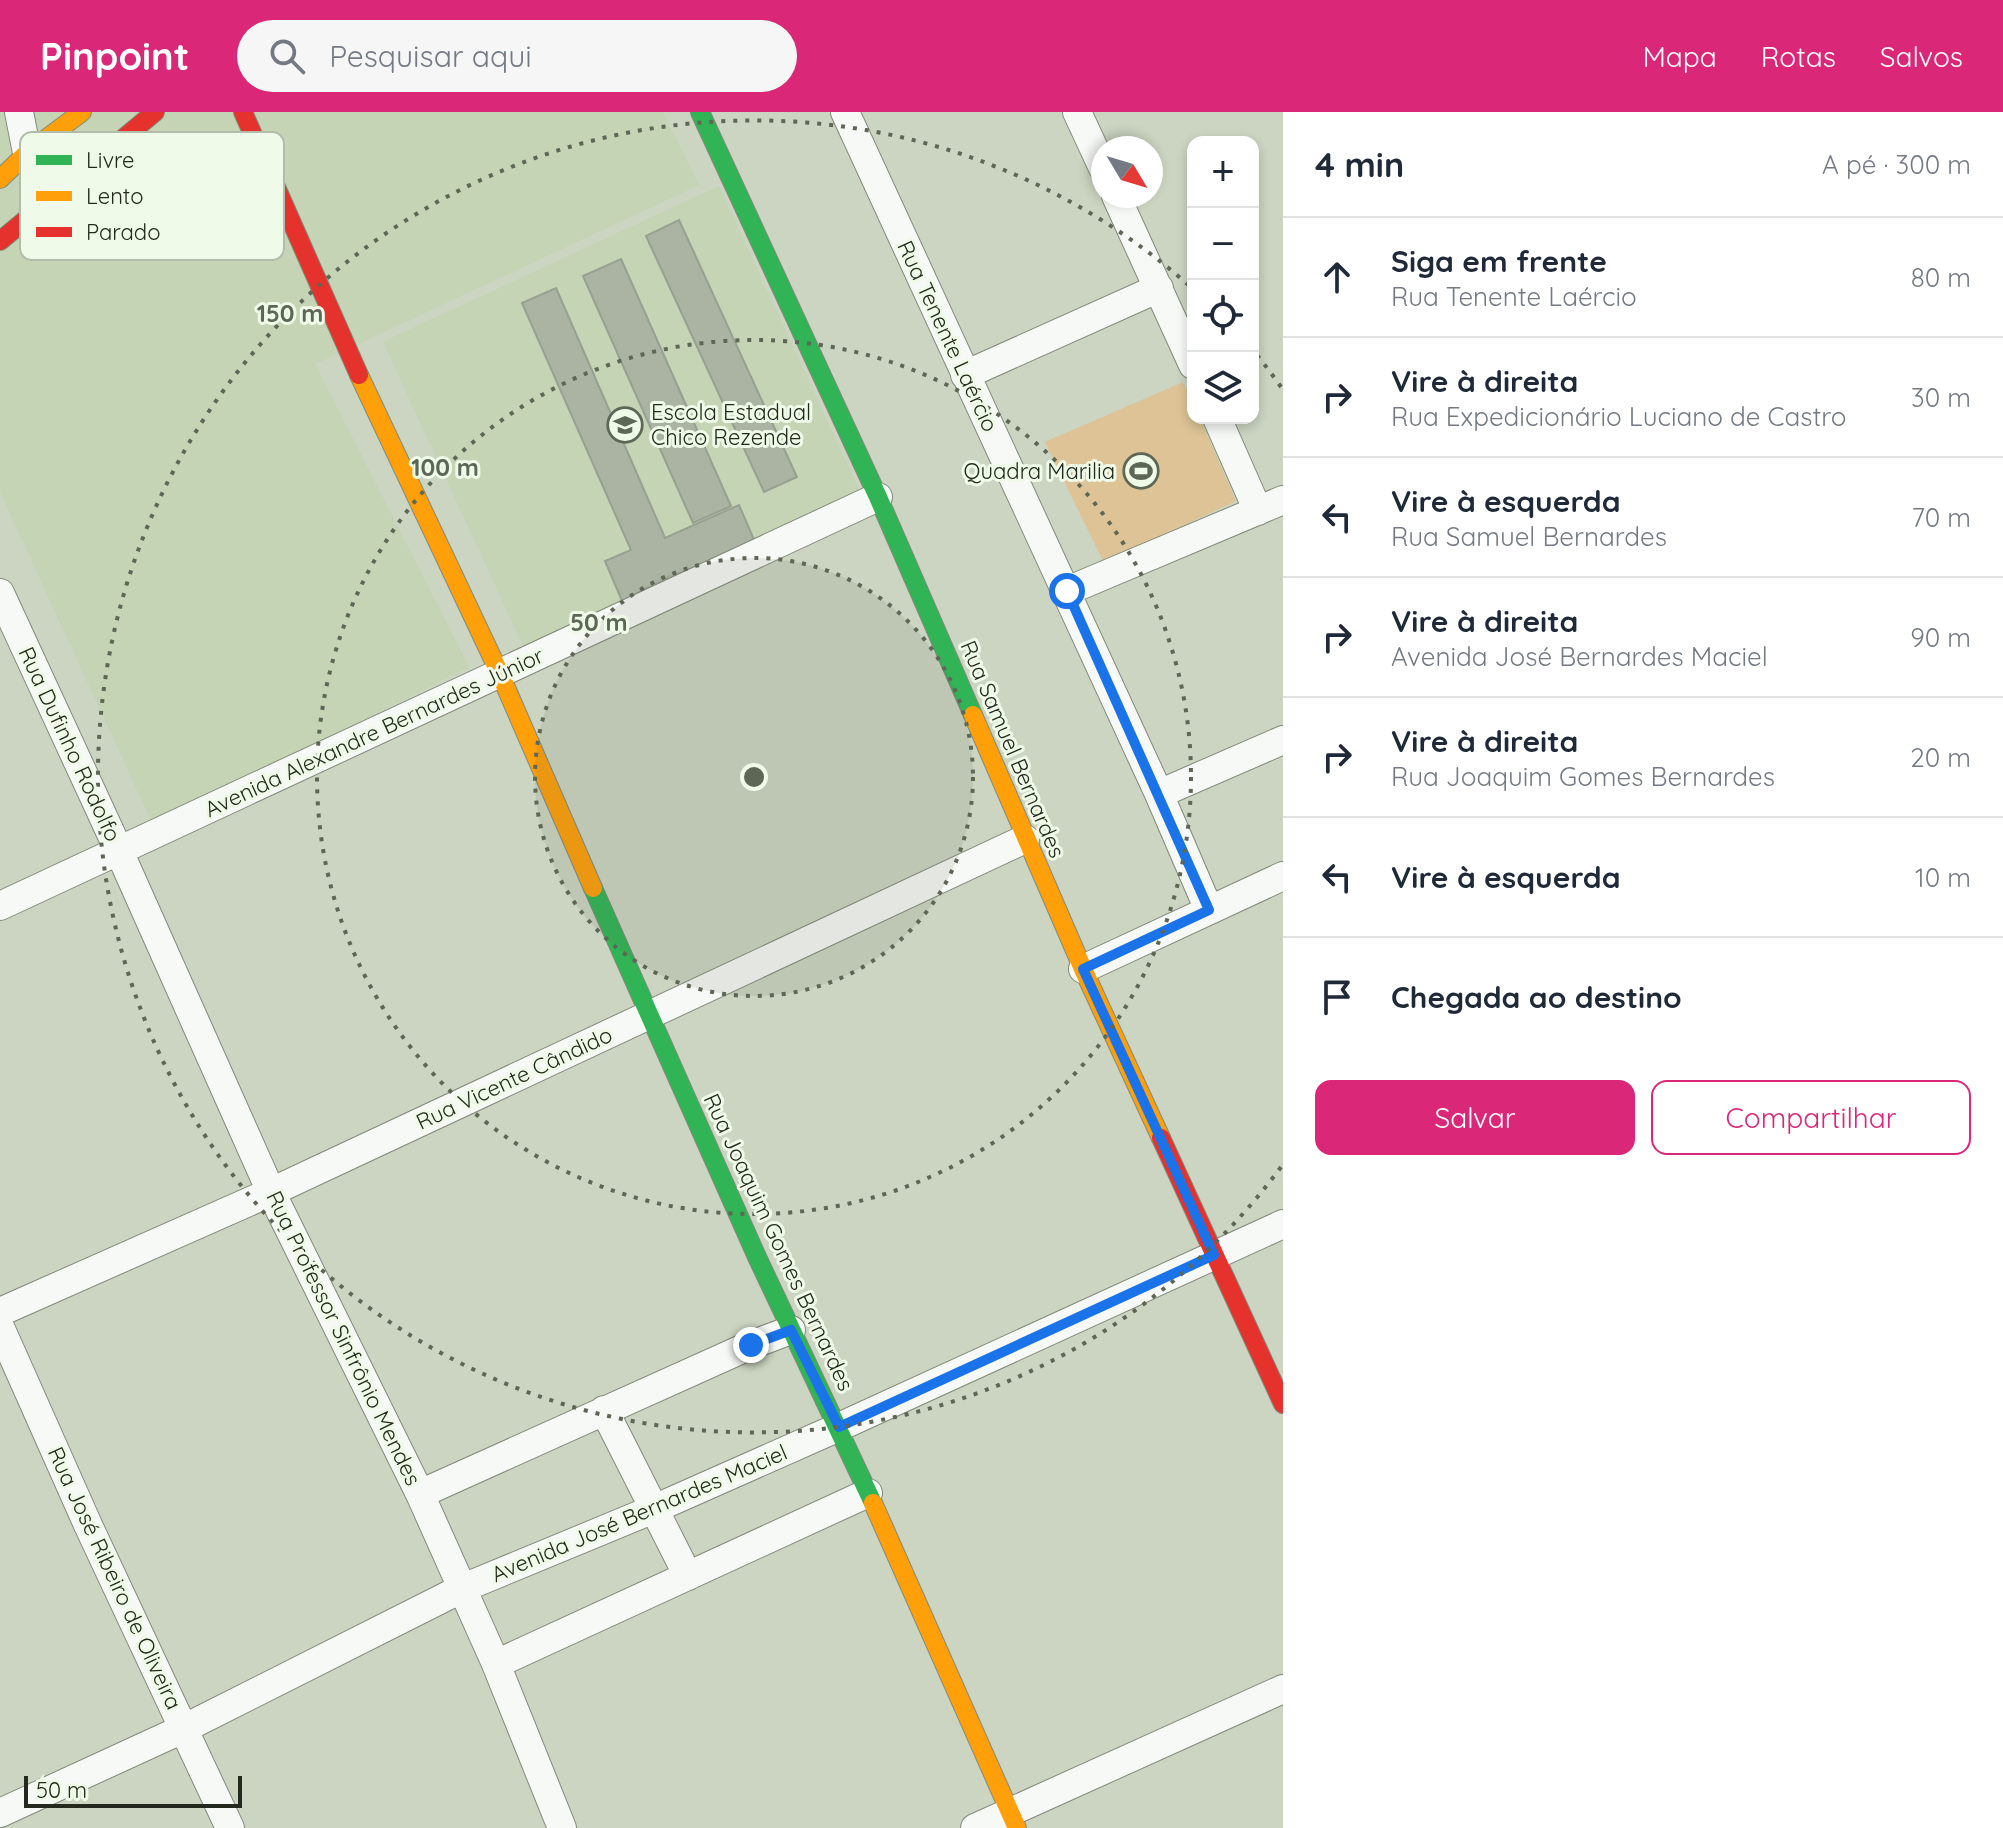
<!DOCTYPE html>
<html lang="pt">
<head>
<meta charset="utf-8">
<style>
	body { margin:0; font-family:Quicksand,sans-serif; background:#f6f6f7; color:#1f2937 }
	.controls { position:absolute; right:24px; top:24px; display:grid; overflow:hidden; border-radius:16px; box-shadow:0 4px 12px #0003 }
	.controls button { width:72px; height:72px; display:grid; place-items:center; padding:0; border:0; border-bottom:2px solid #e0e1e3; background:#fff; color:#1f2937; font:40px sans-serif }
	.compass { position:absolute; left:1091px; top:24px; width:72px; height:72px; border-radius:50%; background:#fff; box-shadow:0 4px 12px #0003; rotate:128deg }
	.scale { position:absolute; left:24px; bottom:20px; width:218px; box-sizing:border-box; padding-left:8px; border:4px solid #232a1d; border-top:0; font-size:22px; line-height:28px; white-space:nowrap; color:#232a1d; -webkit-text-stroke:6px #f0fae8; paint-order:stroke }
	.stop { position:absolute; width:24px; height:24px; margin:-18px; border:6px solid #1a73e8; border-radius:50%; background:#fff }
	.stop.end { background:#1a73e8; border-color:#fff; box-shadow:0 2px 8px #0008 }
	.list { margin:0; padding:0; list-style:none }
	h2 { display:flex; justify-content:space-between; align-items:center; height:104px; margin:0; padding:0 32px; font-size:34px }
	h2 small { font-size:26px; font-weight:400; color:#747a83 }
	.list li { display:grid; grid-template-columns:52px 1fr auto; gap:24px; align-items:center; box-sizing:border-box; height:120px; padding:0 32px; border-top:2px solid #e0e1e3 }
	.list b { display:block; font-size:30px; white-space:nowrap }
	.list p { margin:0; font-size:26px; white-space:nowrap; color:#747a83 }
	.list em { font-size:26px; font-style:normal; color:#747a83 }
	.actions { display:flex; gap:16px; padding:24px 32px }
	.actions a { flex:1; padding:18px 0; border:2px solid #db2777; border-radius:16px; text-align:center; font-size:28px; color:#db2777 }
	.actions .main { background:#db2777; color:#fff }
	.icon { flex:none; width:44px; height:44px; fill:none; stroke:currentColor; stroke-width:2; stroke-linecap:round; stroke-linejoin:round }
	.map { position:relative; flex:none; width:1283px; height:1716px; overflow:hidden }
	header { display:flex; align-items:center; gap:48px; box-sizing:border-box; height:112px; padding:0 40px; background:#db2777; color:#fff }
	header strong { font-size:38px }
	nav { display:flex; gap:44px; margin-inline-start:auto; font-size:28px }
	.search { width:560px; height:72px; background:#f6f6f7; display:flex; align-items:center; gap:20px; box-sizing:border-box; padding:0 28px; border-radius:44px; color:#747a83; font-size:30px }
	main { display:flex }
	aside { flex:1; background:#fff }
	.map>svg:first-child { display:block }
	.built { fill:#c4d4b4 }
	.green { fill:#ddc396 }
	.building { fill:#abb3a3; stroke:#98a091; stroke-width:2 }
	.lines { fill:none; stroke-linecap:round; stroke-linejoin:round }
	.street-casing { stroke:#828a7b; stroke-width:30 }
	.fast-casing { stroke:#828a7b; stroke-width:20 }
	.slow-casing { stroke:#828a7b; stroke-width:20 }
	.jam-casing { stroke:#828a7b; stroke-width:20 }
	.street { stroke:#f7f9f6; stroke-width:28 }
	.fast { stroke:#30b455; stroke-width:18 }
	.slow { stroke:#ff9f0a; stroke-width:18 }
	.jam { stroke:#e5322d; stroke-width:18 }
	.route { stroke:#1a73e8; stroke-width:10 }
	.ring { fill:none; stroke:#5e6656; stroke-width:4; stroke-dasharray:4 8 }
	.labels { text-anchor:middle; stroke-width:6; stroke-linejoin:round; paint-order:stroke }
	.street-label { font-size:22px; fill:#232a1d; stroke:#f0fae8 }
	.poi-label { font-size:22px; fill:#232a1d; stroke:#f0fae8; text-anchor:start }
	.key { fill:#f0fae8; stroke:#b2bcab; stroke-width:2 }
	.key-label { font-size:22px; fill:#232a1d }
	.centre { fill:#5e6656; stroke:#f0fae8; stroke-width:4 }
	.ring-label { font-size:24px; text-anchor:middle; font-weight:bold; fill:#5e6656; stroke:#f0fae8; stroke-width:6; stroke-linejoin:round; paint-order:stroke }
</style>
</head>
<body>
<header>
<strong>Pinpoint</strong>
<div class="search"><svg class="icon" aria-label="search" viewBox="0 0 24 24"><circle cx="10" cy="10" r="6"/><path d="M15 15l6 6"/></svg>Pesquisar aqui</div>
<nav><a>Mapa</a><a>Rotas</a><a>Salvos</a></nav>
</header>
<main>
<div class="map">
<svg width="1283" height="1716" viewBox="0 0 1283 1716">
	<rect width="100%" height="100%" fill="#cbd5c1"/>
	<path class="built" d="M0 0H663L699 73 315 252 469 555 153 713 0 380Z
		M719 74 868 397 532 553 383 230Z"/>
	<path class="green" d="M1183 270 1193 291V306H1200L1236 389 1104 451 1045 330Z"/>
	<path class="building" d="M679 108 797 365 764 380 646 124Z
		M621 147 731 394 693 411 583 164Z
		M556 176 665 426 739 393 755 430 622 489 605 449 631 438 522 191Z"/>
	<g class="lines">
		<defs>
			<path id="street" d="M19 0 27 41
				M845 0 1159 682 1209 798
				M1077 0 1103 56
				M1116 84 1193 253
				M965 263 1159 176
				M1217 306 1258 399
				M1067 479 1283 388
				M0 481 119 739 271 1080 420 1382 496 1552 562 1716
				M1159 682 1283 628
				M0 794 878 385
				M1083 857 1283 764
				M0 1200 271 1080 1025 727
				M0 1215 88 1413 230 1716
				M604 1298 688 1464
				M420 1382 751 1233 791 1218
				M496 1552 868 1381
				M0 1701 185 1616 463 1476 654 1397 839 1315 1283 1112
				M975 1716 1283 1577"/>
			<path id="fast" d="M700 0 878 385 973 603
				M593 776 757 1145 873 1391"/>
			<path id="slow" d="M0 67 27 41 82 0
				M359 263 500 562 593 776
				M973 603 1083 857 1161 1026
				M873 1391 1017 1716"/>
			<path id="jam" d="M243 0 359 263
				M0 129 155 0
				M1161 1026 1283 1292"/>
		</defs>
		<use href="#street" class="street-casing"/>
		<use href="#fast" class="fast-casing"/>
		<use href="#slow" class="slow-casing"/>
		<use href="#jam" class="jam-casing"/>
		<use href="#street" class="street"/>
		<use href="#fast" class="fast"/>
		<use href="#slow" class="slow"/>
		<use href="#jam" class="jam"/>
	</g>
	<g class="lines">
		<path class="route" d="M751 1233 791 1218 839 1315 1214 1143 1083 857 1209 798 1067 479"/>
	</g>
	<circle cx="754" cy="665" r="219" fill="#5e6656" fill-opacity=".12"/>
	<g class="ring">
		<circle cx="754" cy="665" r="219"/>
		<circle cx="754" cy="665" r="437"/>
		<path d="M1281 1055A656 656 0 1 1 1193 177M1257 243A656 656 0 0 1 1281 275"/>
	</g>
	<defs>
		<symbol id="school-ring" viewBox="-11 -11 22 22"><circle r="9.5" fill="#f0fae8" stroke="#5e6656" stroke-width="1.5"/><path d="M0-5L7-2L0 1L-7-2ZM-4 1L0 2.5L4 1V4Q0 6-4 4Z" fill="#5e6656"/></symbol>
		<symbol id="stadium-ring" viewBox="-11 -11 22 22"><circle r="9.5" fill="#f0fae8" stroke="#5e6656" stroke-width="1.5"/><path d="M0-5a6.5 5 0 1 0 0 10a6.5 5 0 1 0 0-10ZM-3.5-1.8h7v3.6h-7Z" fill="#5e6656"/></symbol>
	</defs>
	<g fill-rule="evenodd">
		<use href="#school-ring" x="605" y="293" width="40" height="40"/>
		<use href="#stadium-ring" x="1121" y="339" width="40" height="40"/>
	</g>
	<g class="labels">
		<g class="street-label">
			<text transform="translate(948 224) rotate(65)" y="8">Rua Tenente Laércio</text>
			<text transform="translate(374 620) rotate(-25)" y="8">Avenida Alexandre Bernardes Júnior</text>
			<text transform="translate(70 632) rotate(65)" y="8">Rua Dufinho Rodolfo</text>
			<text transform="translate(1013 637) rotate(67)" y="8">Rua Samuel Bernardes</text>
			<text transform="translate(514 966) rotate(-25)" y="8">Rua Vicente Cândido</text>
			<text transform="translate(779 1130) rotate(65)" y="8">Rua Joaquim Gomes Bernardes</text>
			<text transform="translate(344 1226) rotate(64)" y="8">Rua Professor Sinfrônio Mendes</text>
			<text transform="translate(639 1401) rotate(-23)" y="8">Avenida José Bernardes Maciel</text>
			<text transform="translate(115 1466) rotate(65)" y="8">Rua José Ribeiro de Oliveira</text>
		</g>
		<g class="poi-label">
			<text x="651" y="308">Escola Estadual<tspan x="651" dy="25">Chico Rezende</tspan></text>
			<text x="1115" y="367" text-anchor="end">Quadra Marilia</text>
		</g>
	</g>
	<rect x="20" y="20" width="264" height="128" rx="12" class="key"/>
	<rect x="36" y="43" width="36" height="10" fill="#30b455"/>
	<rect x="36" y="79" width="36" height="10" fill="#ff9f0a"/>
	<rect x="36" y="115" width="36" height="10" fill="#e5322d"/>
	<g class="key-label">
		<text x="86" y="56">Livre</text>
		<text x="86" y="92">Lento</text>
		<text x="86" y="128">Parado</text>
	</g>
	<circle cx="754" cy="665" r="12" class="centre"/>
	<g class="ring-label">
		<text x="290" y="210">150 m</text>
		<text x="445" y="364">100 m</text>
		<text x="599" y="519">50 m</text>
	</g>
</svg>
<div class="controls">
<button>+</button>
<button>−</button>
<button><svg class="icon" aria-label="locate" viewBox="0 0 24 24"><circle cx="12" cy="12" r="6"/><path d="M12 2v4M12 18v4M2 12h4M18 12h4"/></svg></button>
<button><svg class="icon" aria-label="layers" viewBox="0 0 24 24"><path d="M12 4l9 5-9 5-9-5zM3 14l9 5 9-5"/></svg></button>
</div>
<svg class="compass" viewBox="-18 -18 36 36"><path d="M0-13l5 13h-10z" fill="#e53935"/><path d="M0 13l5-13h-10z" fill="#747a83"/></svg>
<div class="scale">50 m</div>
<div class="stop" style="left:1067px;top:479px"></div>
<div class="stop end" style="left:751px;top:1233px"></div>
</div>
<aside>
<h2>4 min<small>A pé · 300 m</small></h2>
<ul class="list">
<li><svg class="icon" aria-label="ahead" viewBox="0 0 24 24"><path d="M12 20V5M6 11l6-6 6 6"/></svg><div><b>Siga em frente</b><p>Rua Tenente Laércio</p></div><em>80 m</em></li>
<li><svg class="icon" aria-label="right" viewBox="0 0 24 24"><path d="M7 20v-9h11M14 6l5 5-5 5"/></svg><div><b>Vire à direita</b><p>Rua Expedicionário Luciano de Castro</p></div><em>30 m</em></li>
<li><svg class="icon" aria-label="left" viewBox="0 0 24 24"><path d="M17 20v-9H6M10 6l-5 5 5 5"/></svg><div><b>Vire à esquerda</b><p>Rua Samuel Bernardes</p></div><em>70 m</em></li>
<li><svg class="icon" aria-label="right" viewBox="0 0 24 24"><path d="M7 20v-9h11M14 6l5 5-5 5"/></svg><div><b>Vire à direita</b><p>Avenida José Bernardes Maciel</p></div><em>90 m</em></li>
<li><svg class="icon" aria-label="right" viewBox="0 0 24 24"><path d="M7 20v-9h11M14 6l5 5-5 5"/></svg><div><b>Vire à direita</b><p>Rua Joaquim Gomes Bernardes</p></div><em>20 m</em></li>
<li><svg class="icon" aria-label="left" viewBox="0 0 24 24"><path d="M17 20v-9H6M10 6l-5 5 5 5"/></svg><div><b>Vire à esquerda</b></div><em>10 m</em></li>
<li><svg class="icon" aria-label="arrive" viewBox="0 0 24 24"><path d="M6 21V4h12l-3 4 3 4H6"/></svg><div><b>Chegada ao destino</b></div></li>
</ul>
<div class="actions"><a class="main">Salvar</a><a>Compartilhar</a></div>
</aside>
</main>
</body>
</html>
